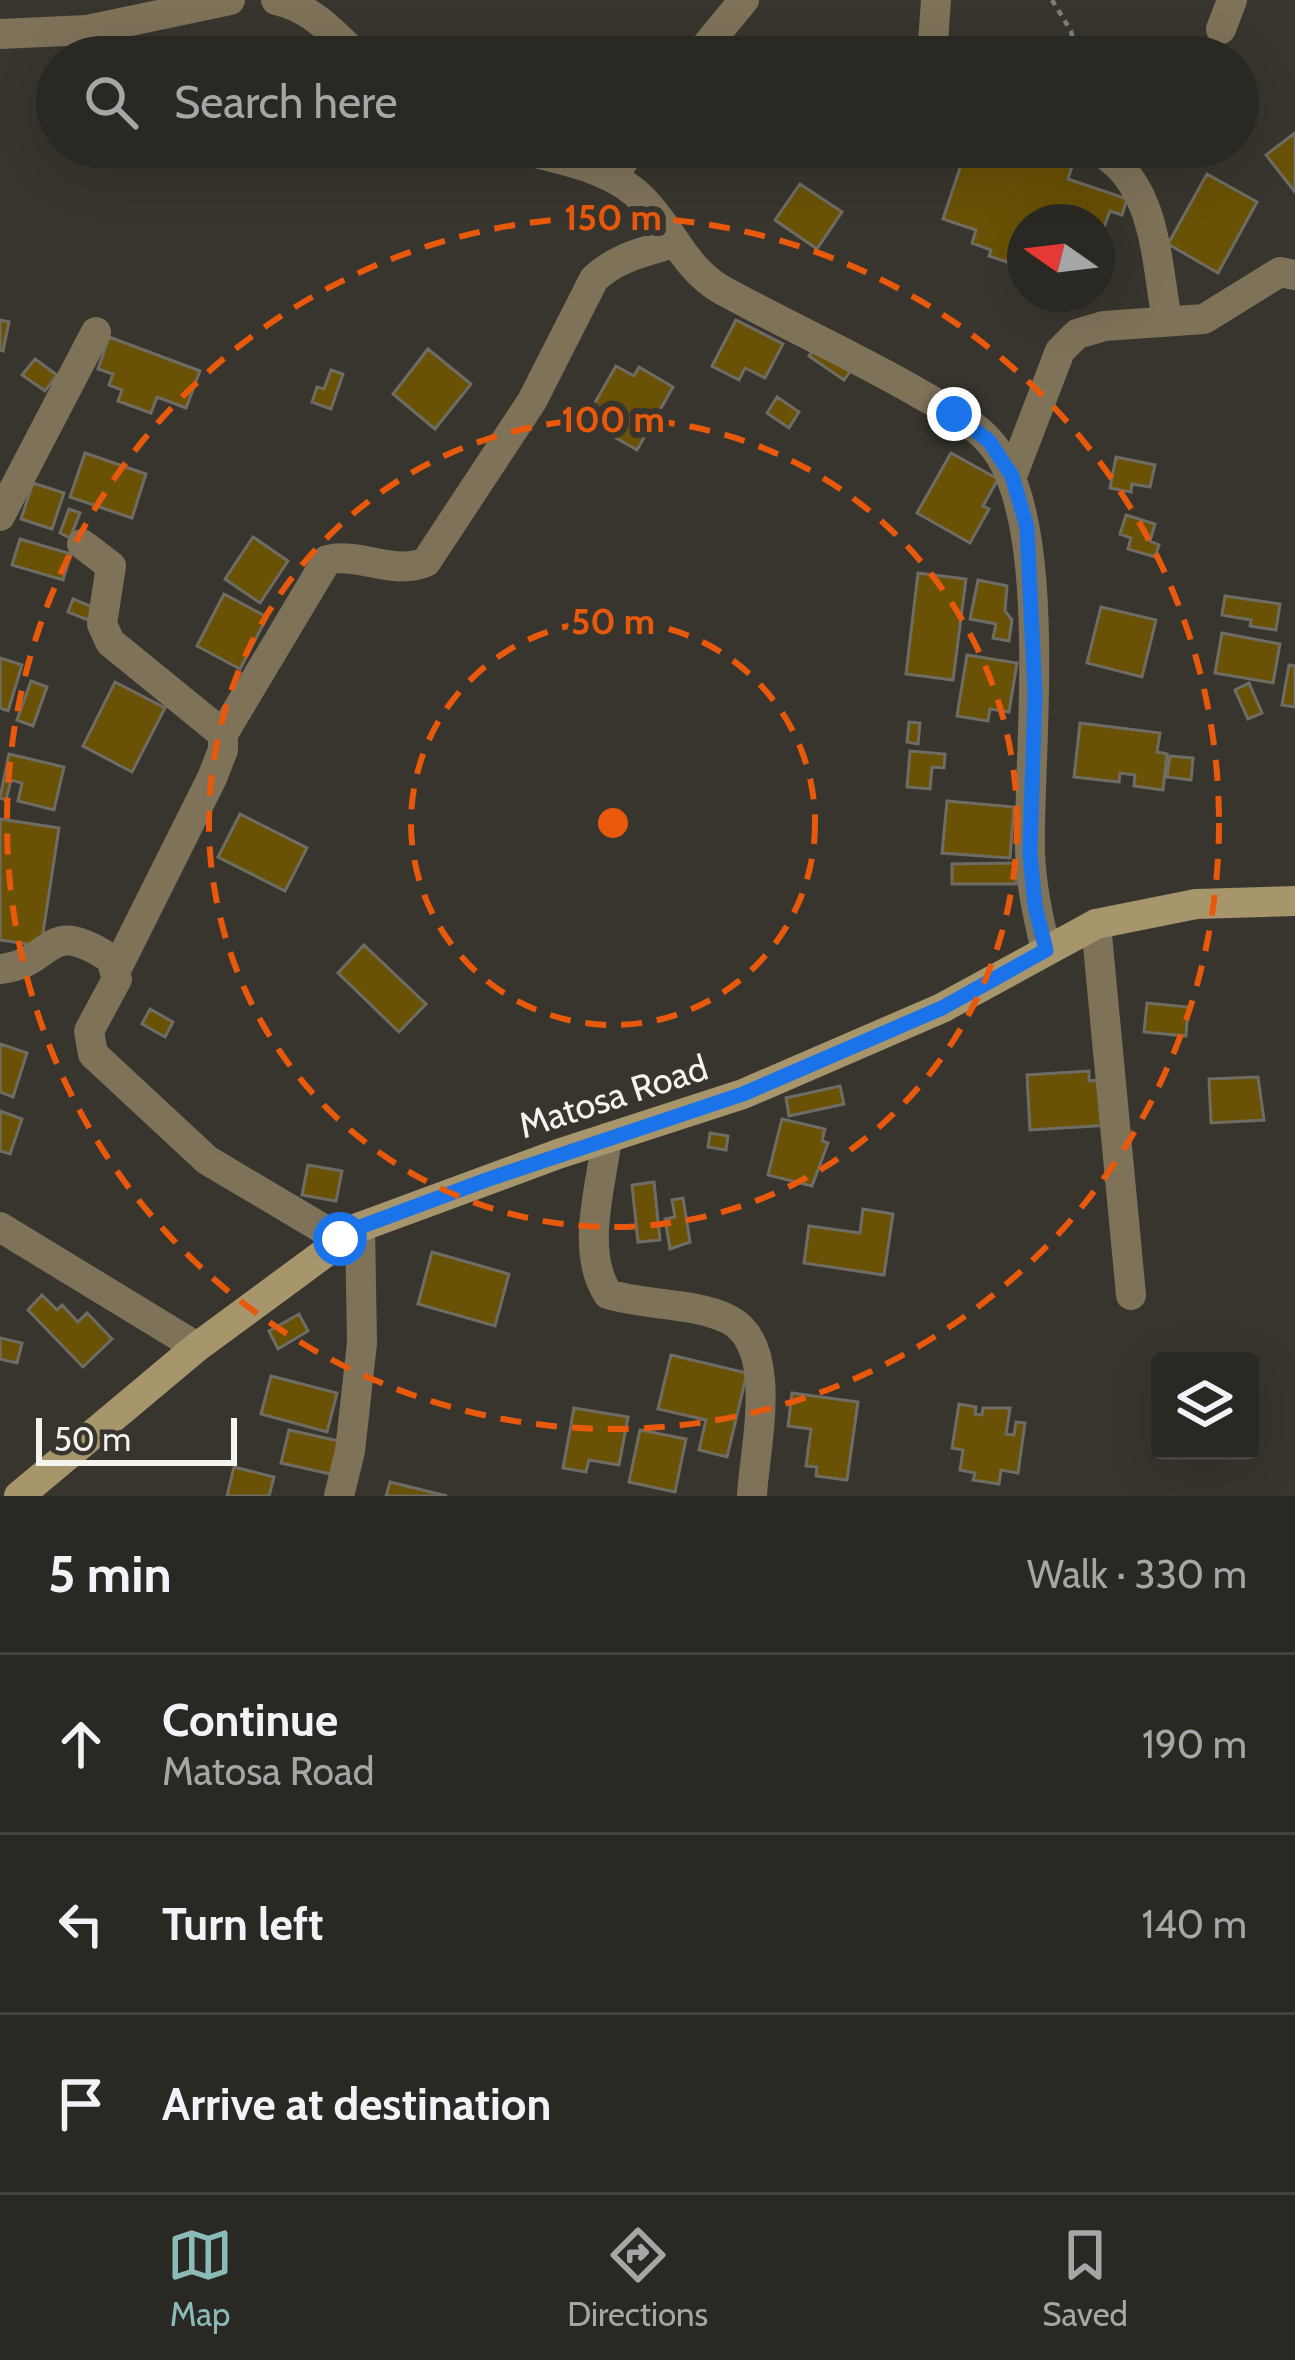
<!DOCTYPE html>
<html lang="en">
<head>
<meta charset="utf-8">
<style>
	body { margin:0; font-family:Cabin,sans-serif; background:#36342f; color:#f1f3f6 }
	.controls { position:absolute; right:36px; bottom:36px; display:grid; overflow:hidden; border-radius:12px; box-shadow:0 12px 48px #0002 }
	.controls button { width:108px; height:108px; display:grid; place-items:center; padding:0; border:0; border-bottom:3px solid #464440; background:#2a2822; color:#f1f3f6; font:60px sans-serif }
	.compass { position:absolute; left:1007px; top:204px; width:108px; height:108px; border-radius:50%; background:#2a2822; box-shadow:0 12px 48px #0002; rotate:284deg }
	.scale { position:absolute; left:36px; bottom:30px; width:201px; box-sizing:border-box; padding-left:12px; border:6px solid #f5f3ee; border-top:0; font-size:33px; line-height:42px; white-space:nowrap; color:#f5f3ee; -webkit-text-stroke:9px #38352e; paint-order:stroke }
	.stop { position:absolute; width:36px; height:36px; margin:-27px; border:9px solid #1a73e8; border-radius:50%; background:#fff }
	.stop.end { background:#1a73e8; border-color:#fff; box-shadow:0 3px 12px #0008 }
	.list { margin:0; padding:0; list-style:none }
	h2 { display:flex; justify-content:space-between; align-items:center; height:156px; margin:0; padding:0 48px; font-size:51px }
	h2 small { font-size:39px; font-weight:400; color:#a5a6a5 }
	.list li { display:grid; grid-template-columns:78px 1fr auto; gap:36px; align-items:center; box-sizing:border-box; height:180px; padding:0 48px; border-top:3px solid #464440 }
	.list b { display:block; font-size:45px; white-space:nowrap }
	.list p { margin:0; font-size:39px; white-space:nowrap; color:#a5a6a5 }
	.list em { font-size:39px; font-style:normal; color:#a5a6a5 }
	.icon { flex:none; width:66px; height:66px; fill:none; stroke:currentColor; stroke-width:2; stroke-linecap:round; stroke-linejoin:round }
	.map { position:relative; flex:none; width:1295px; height:1496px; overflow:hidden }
	.search { position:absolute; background:#2a2822; box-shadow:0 12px 48px #0002; left:36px; right:36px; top:36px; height:132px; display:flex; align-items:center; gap:30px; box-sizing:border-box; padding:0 42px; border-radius:66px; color:#a5a6a5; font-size:45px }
	.sheet { height:696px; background:#2a2822 }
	nav { display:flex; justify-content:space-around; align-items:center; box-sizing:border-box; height:168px; border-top:3px solid #464440; background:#2a2822; font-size:33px; color:#a5a6a5 }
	nav a { display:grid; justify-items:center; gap:6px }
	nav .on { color:#8bbbb9 }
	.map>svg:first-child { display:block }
	.building { fill:#695105; stroke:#6f6c64; stroke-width:3 }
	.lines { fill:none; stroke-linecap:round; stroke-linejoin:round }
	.path { stroke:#817e78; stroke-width:4.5; stroke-dasharray:6 6; stroke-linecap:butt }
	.street { stroke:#7e7359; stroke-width:30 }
	.secondary { stroke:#a7966c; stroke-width:30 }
	.route { stroke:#1a73e8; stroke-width:15 }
	.ring { fill:none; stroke:#e8590c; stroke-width:6; stroke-dasharray:21 15 }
	.labels { text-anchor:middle; stroke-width:12; stroke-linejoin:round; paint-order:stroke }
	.street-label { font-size:36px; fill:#f5f3ee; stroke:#38352e }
	.centre { fill:#e8590c; stroke:#38352e; stroke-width:6 }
	.ring-label { font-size:36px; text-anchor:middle; font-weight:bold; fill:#e8590c; stroke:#38352e; stroke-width:12; stroke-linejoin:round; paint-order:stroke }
</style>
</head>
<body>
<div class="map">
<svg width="1295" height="1496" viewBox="0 0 1295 1496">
	<rect width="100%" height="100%" fill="#38352e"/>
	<path class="building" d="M1295 133V192L1266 155Z
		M967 147H1036L1074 160 1068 179 1127 199 1122 215 1110 211 1097 246V222H1025V268L989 256 991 250 972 243 976 230 943 219Z
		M1207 174 1257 202 1218 273 1168 244Z
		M800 184 842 212 817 249 775 220Z
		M0 320 9 322 3 351 0 350Z
		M736 320 783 344 765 378 745 368 739 380 712 366Z
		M109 337 200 371 186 408 157 397 151 413 118 401 122 390 109 385 113 374 98 369Z
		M818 342 854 366 844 380 809 356Z
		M428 349 471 384 435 429 393 394Z
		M35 359 57 375 45 391 22 375Z
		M616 366 634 376 639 367 673 387 637 450 585 420Z
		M331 370 343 374 331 409 312 402 317 387 324 389Z
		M777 397 799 412 789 428 767 413Z
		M85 453 146 474 132 518 70 497Z
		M951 453 998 479 983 506 989 509 970 543 917 513Z
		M1116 457 1155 465 1150 487 1132 484 1131 492 1110 488Z
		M33 483 64 493 52 529 21 519Z
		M69 509 80 513 70 538 60 533Z
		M1126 515 1155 524 1150 541 1159 545 1155 557 1128 549 1131 538 1120 534Z
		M253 537 288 561 260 603 225 579Z
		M20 539 71 554 63 580 12 565Z
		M918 573 966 579 953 680 906 674Z
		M978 580 1007 586 1005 611 1012 620 1009 641 993 638 996 624 970 619Z
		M224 594 267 617 240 669 197 646Z
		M1225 596 1280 604 1276 630 1250 626 1251 620 1222 615Z
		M73 599 93 607 88 620 68 612Z
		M1101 607 1156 620 1142 677 1087 663Z
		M1222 633 1280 644 1273 683 1215 673Z
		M967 655 1017 663 1009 712 990 709 988 721 957 716Z
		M0 658 22 665 8 711 0 708Z
		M1289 665 1295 666V707L1282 705Z
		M31 681 47 687 33 726 17 720Z
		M115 682 165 708 132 772 83 746Z
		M1249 683 1262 713 1248 719 1235 690Z
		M909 722 920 723 918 744 907 742Z
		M1080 723 1160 733 1157 752 1167 754 1163 790 1134 786 1135 775 1120 773 1119 782 1074 777Z
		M910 751 945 754 944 768 932 767 930 789 907 787Z
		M9 754 64 767 54 810 18 801 22 783 11 780 6 800 0 798Z
		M1170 756 1193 758 1191 780 1167 777Z
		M947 801 1014 807 1010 858 942 853Z
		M240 814 307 848 285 891 218 857Z
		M0 819 59 828 41 946 0 940Z
		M1016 863V884H952V864Z
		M364 945 426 1004 399 1032 338 973Z
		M1147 1003 1188 1007 1186 1036 1144 1032Z
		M150 1009 173 1022 165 1037 142 1024Z
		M0 1044 27 1053 13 1097 0 1092Z
		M1089 1071V1081L1108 1079 1110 1125 1030 1130 1027 1075Z
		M1258 1077 1264 1120 1211 1123 1209 1079Z
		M840 1086 844 1104 789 1116 786 1098Z
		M0 1111 22 1119 10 1154 0 1151Z
		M782 1119 825 1129 822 1141 828 1143 812 1186 768 1175Z
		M710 1133 728 1136 726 1150 708 1147Z
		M308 1165 342 1171 336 1201 302 1195Z
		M654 1182 660 1240 638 1242 632 1185Z
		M683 1198 690 1242 670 1249 665 1219 675 1217 672 1200Z
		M863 1209 893 1214 884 1275 804 1263 809 1226 860 1233Z
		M432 1252 509 1274 495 1326 418 1304Z
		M42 1295 57 1310 62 1305 78 1322 87 1313 112 1339 83 1367 28 1310Z
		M299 1314 308 1331 278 1349 269 1331Z
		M0 1338 22 1343 17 1363 0 1359Z
		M671 1355 747 1373 727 1457 699 1450 706 1420 658 1409Z
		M271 1376 337 1393 327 1432 261 1414Z
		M792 1393 858 1402 847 1480 816 1476 817 1467 806 1466 811 1429 788 1426Z
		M959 1404 976 1407 975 1414 982 1415 983 1408H1010L1006 1434 1014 1435 1016 1422 1025 1423 1018 1473 1001 1470 999 1484 973 1480 975 1473 960 1470 963 1450 952 1448Z
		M574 1408 628 1417 619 1465 589 1460 586 1472 563 1468Z
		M289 1430 343 1442 335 1475 281 1463Z
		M640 1430 686 1439 675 1492 629 1482Z
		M234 1467 274 1477 269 1496H227Z
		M390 1482 447 1496H386Z"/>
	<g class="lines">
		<path class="path" d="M1052 0 1071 31 1077 57"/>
		<path class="street" d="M276 0C310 7 334 33 358 57
			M1221 29 1232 0
			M0 34 87 30 230 0
			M697 57 744 0
			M932 57 936 0
			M513 147C558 160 612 166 645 202 673 231 685 269 722 290 786 325 852 355 915 391 940 406 971 420 990 442 1056 516 1028 752 1030 851 1031 885 1038 917 1046 950
			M1092 147C1157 179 1155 256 1167 320
			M614 176 632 147
			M1012 476 1060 351 1077 334 1104 326 1204 319 1280 272 1295 275
			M0 516 96 332
			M82 544 111 566 102 624 110 642 223 734V750L212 778 116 970
			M223 734 327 560C361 552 393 576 426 562L532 401 594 279C617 257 644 252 674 243
			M1096 924 1131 1295
			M0 969C56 963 44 915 111 959L117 979 89 1031 93 1054 207 1160 340 1239
			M607 1138C601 1187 580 1251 608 1294 646 1306 692 1302 728 1319 781 1345 754 1449 752 1496
			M0 1227 197 1347
			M339 1496 350 1451 362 1343 360 1227"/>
		<path class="secondary" d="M19 1496 197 1347 360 1227 558 1154 743 1094 942 1008 1096 924 1196 904 1295 901"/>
	</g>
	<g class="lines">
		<path class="route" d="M340 1239 360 1227 489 1179 743 1094 942 1008 1046 950 1035 906 1030 853 1035 694 1027 527 1012 476 989 441 954 414"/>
	</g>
	<g class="ring">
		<circle cx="613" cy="823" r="202"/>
		<circle cx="613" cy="823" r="404"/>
		<circle cx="613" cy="823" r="606"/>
	</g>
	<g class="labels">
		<g class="street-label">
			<text transform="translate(613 1096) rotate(-18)" y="13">Matosa Road</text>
		</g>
	</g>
	<circle cx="613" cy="823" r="18" class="centre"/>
	<g class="ring-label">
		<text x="613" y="230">150 m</text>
		<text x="613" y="432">100 m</text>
		<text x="613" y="634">50 m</text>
	</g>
</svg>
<div class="controls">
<button><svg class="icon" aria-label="layers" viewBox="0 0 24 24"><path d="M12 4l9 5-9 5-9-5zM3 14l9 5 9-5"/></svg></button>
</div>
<svg class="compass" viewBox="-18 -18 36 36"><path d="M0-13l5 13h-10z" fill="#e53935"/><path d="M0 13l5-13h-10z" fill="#a5a6a5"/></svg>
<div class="scale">50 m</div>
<div class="stop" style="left:340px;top:1239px"></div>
<div class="stop end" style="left:954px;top:414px"></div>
<div class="search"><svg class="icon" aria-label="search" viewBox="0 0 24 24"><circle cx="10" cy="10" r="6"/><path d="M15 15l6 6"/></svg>Search here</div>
</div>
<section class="sheet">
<h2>5 min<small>Walk · 330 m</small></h2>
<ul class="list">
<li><svg class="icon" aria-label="ahead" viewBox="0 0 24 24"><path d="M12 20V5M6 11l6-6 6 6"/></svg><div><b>Continue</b><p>Matosa Road</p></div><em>190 m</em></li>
<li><svg class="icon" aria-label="left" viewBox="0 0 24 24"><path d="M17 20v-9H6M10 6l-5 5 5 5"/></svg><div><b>Turn left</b></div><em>140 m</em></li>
<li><svg class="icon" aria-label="arrive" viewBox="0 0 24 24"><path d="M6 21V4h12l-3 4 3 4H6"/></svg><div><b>Arrive at destination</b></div></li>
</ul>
</section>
<nav>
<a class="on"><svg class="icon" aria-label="map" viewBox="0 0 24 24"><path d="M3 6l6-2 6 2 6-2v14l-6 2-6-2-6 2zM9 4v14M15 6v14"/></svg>Map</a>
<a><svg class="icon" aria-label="directions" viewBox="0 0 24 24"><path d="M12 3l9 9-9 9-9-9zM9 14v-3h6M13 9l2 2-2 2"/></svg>Directions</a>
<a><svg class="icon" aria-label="saved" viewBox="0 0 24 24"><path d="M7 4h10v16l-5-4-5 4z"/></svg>Saved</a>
</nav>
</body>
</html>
